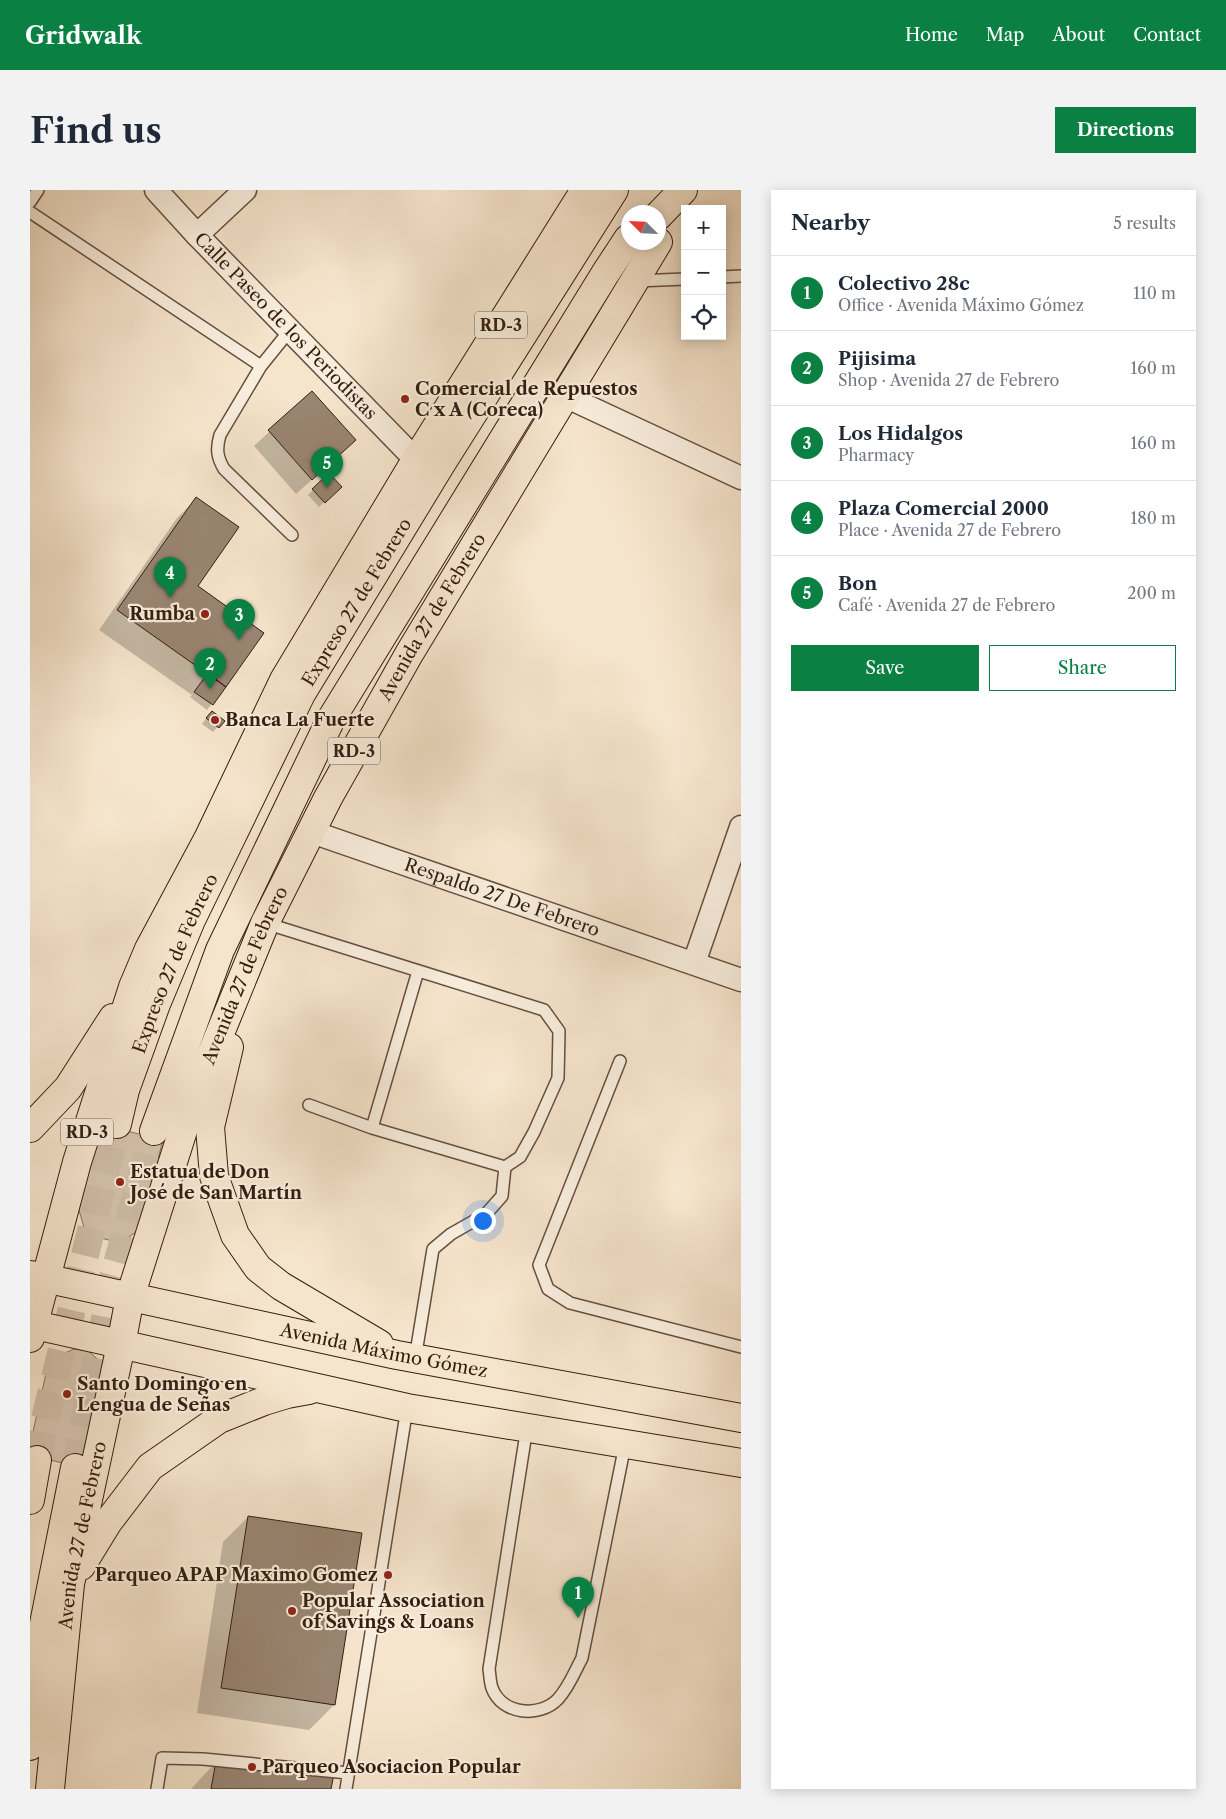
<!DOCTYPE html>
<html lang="en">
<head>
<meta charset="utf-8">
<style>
	body { margin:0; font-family:"Libre Caslon Text",serif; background:#f2f2f3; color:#1f2937 }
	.controls { position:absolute; right:15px; top:15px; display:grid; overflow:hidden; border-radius:0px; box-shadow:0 2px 12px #0003 }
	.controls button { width:45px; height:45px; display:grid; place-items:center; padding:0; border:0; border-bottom:1px solid #e0e1e3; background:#fff; color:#1f2937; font:25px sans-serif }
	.compass { position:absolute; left:591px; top:15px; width:45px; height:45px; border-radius:50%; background:#fff; box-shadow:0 2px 12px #0003; rotate:294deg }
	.you { position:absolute; left:452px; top:1030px; width:18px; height:18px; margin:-12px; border:4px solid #fff; border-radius:50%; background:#1a73e8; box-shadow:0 0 0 8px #1a73e833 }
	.badge { display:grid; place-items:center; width:32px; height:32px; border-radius:50%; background:#0b8043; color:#fff; font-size:16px; font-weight:700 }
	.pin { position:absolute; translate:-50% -41px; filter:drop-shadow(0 1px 2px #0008) }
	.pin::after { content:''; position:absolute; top:26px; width:18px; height:15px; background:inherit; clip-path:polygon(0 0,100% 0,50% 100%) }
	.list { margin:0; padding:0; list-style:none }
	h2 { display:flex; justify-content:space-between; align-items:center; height:65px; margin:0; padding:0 20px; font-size:21px }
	h2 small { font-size:16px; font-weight:400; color:#747a83 }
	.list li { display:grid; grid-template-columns:32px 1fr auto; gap:15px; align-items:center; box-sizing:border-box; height:75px; padding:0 20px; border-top:1px solid #e0e1e3 }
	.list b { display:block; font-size:19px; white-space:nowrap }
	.list p { margin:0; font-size:16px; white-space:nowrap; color:#747a83 }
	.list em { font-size:16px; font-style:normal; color:#747a83 }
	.actions { display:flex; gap:10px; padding:15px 20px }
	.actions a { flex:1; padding:11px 0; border:1px solid #0b8043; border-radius:0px; text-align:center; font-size:18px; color:#0b8043 }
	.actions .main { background:#0b8043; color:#fff }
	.icon { flex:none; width:28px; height:28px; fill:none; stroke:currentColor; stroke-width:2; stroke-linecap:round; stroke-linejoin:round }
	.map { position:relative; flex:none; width:711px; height:1599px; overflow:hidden; border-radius:0px }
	header { display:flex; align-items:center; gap:30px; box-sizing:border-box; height:70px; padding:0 25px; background:#0b8043; color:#fff }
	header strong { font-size:24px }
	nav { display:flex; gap:28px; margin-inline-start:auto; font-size:18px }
	.intro { display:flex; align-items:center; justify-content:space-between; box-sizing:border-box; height:120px; padding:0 30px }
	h1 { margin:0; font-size:35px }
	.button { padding:12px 22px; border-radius:0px; background:#0b8043; color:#fff; font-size:18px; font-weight:700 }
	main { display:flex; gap:30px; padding:0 30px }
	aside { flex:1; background:#fff; border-radius:0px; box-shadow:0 2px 12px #0003 }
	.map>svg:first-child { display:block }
	.green { fill:#d5c3ad; stroke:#84705e }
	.shadow { fill:#0003 }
	.building { fill:#998572; stroke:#341d0f }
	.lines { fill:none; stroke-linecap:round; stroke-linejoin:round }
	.motorway-tunnel { stroke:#cfbda7; stroke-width:28; stroke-dasharray:28 14; stroke-linecap:butt }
	.service-casing { stroke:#644f3e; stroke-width:14 }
	.minor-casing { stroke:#644f3e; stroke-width:25 }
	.primary-casing { stroke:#341d0f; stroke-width:30 }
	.motorway-casing { stroke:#341d0f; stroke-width:30 }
	.service { stroke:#f9eede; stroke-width:11 }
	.minor { stroke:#f9eede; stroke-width:22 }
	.primary { stroke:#f6e5cd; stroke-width:28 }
	.motorway { stroke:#f6e5cd; stroke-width:28 }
	.poi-dot { fill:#8f2418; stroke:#f9eede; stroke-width:2 }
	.labels { text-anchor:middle; stroke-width:4.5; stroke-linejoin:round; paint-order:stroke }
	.shield { fill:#f9eede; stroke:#6f5c4d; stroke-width:1 }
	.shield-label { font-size:16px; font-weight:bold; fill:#341d0f }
	.street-label { font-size:18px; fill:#341d0f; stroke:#f9eede }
	.poi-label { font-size:18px; font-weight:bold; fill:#341d0f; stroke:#f9eede; text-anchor:start }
</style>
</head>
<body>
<header>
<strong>Gridwalk</strong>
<nav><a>Home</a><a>Map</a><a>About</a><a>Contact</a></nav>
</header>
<div class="intro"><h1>Find us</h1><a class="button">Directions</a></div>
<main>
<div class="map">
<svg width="711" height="1599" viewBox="0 0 711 1599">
	<rect width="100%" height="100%" fill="#f6e5cd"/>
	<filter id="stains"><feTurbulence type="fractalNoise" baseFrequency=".004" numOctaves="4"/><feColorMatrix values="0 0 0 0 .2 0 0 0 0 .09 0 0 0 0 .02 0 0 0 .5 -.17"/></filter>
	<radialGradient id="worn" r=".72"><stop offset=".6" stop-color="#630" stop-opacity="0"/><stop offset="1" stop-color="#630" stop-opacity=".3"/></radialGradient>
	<path class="green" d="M73 935 133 950 109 1040 90 1053 56 1044 48 1017Z
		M44 1159 58 1161 77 1177 57 1279 0 1265V1255L19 1170Z"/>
	<path class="shadow" d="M282 202 309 265 266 304 224 256Z
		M299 285 310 297 289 317 278 305Z
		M166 309V397L195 496 177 520 160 507 162 505 69 440 147 328Z
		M177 527 193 531 183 542 172 534Z
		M218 1327 304 1515 279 1540 167 1523 193 1352Z
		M186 1572 300 1599H161Z"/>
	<path class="building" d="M282 201 326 250 282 290 238 240Z
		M299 283 312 297 295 313 282 299Z
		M166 307 209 337 168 396 234 443 196 497 87 420Z
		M178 483 196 497 183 515 164 502Z
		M182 521 195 531 189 538 176 528Z
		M218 1326 332 1343 305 1515 191 1498Z
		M186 1571 304 1584 301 1599H181Z"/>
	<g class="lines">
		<path class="motorway-tunnel" d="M7 1270 14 1233 87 934
			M45 1278 83 1088 124 941"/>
		<defs>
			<path id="service" d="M0 12 8 0
				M0 22 231 176
				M692 87 711 86
				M606 91 655 89
				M260 140 231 176 190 245C186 259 187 267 194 279L262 345
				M235 733 514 820 529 841 528 888 504 942 490 967 475 977 472 1006 456 1024 421 1044 403 1059 385 1169
				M590 871 509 1075 518 1099 540 1113 711 1157
				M279 915 342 938 475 977
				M342 938 388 781
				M497 1237 459 1479C460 1485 460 1492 462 1498 472 1525 510 1528 528 1509 539 1497 545 1481 552 1468L595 1255
				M127 1599 132 1568 173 1569 318 1583
				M316 1599 377 1218"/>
			<g id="minor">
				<path id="s1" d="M126 0 167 45 386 270"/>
				<path d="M167 45 215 0"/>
				<path d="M535 206 711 288"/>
				<path id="s2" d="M282 642 711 790"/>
				<path d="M664 773 711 637"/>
			</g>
			<g id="primary">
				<path d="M199 857 180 937 184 986 205 1045 228 1078 251 1096 349 1154"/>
				<path d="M0 938 38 898 83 828"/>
				<path id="s3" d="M0 1085 367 1165 711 1228"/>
				<path d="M0 1134 377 1218 711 1273"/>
				<path d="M0 1148 47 972 103 797 119 759 179 647 254 490 386 270 555 0"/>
				<path d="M51 1376 78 1332 120 1277 189 1229 234 1211 257 1204 279 1200"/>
				<path id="s4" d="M20 1599 40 1394 91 1155 100 1107 162 912 235 733 298 608 379 464 628 52"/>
			</g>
			<g id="motorway">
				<path d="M628 26 653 0"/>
				<path id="s5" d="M87 934 95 900 126 814 161 730 271 504 411 274 584 0"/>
				<path d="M124 941 190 760 300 531 575 84 598 49"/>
				<path d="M0 1310 7 1270"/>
				<path d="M0 1556 10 1454 45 1278"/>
			</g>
		</defs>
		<use href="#service" class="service-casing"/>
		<use href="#minor" class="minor-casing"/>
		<use href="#primary" class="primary-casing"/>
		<use href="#motorway" class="motorway-casing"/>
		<use href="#service" class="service"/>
		<use href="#minor" class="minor"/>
		<use href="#primary" class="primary"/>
		<use href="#motorway" class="motorway"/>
	</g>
	<g class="poi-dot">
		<circle cx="375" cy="209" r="5"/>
		<circle cx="175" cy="424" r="5"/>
		<circle cx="185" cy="530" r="5"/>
		<circle cx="90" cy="992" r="5"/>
		<circle cx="37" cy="1204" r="5"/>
		<circle cx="358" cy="1385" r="5"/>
		<circle cx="262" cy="1421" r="5"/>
		<circle cx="222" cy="1577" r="5"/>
	</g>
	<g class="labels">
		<g class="shield">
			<rect x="445" y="121.5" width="52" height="27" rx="4"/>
			<rect x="298" y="547.5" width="52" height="27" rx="4"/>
			<rect x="31" y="928.5" width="52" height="27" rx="4"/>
		</g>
		<g class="shield-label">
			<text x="471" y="141">RD-3</text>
			<text x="324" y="567">RD-3</text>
			<text x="57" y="948">RD-3</text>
		</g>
		<g class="street-label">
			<text dy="6" stroke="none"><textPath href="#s1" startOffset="188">Calle Paseo de los Periodistas</textPath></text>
			<text dy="6" stroke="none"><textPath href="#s5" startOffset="576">Expreso 27 de Febrero</textPath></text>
			<text dy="6" stroke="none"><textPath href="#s4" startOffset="1246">Avenida 27 de Febrero</textPath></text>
			<text dy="6" stroke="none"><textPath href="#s2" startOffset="201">Respaldo 27 De Febrero</textPath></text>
			<text dy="6" stroke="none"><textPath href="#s5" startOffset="171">Expreso 27 de Febrero</textPath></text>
			<text dy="6" stroke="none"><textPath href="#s4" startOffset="841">Avenida 27 de Febrero</textPath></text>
			<text dy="6" stroke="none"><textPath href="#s3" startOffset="362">Avenida Máximo Gómez</textPath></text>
			<text dy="6" stroke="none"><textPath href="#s4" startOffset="256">Avenida 27 de Febrero</textPath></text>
		</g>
		<g class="poi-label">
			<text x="385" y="205">Comercial de Repuestos<tspan x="385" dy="21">C x A (Coreca)</tspan></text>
			<text x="165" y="430" text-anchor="end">Rumba</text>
			<text x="195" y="536">Banca La Fuerte</text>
			<text x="100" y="988">Estatua de Don<tspan x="100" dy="21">José de San Martín</tspan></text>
			<text x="47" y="1200">Santo Domingo en<tspan x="47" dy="21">Lengua de Señas</tspan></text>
			<text x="348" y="1391" text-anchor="end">Parqueo APAP Maximo Gomez</text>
			<text x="272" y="1417">Popular Association<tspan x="272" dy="21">of Savings &amp; Loans</tspan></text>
			<text x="232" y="1583">Parqueo Asociacion Popular</text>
		</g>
	</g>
	<rect width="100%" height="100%" filter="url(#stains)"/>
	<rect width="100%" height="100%" fill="url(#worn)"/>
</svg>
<div class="controls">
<button>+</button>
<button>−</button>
<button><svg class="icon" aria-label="locate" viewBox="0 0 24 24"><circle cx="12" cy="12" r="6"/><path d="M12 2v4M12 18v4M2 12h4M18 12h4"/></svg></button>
</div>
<svg class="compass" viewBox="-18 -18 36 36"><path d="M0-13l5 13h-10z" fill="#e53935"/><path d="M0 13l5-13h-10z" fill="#747a83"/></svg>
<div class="you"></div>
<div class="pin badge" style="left:548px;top:1428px">1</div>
<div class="pin badge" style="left:180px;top:499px">2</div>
<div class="pin badge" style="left:209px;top:450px">3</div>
<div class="pin badge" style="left:140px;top:408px">4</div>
<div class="pin badge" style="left:297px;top:298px">5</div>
</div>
<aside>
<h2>Nearby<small>5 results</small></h2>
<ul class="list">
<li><span class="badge">1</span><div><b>Colectivo 28c</b><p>Office · Avenida Máximo Gómez</p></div><em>110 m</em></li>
<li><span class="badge">2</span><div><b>Pijisima</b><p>Shop · Avenida 27 de Febrero</p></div><em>160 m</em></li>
<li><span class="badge">3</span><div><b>Los Hidalgos</b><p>Pharmacy</p></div><em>160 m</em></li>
<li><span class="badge">4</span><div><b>Plaza Comercial 2000</b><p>Place · Avenida 27 de Febrero</p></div><em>180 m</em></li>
<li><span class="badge">5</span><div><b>Bon</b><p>Café · Avenida 27 de Febrero</p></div><em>200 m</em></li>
</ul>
<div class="actions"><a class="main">Save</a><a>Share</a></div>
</aside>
</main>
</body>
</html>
